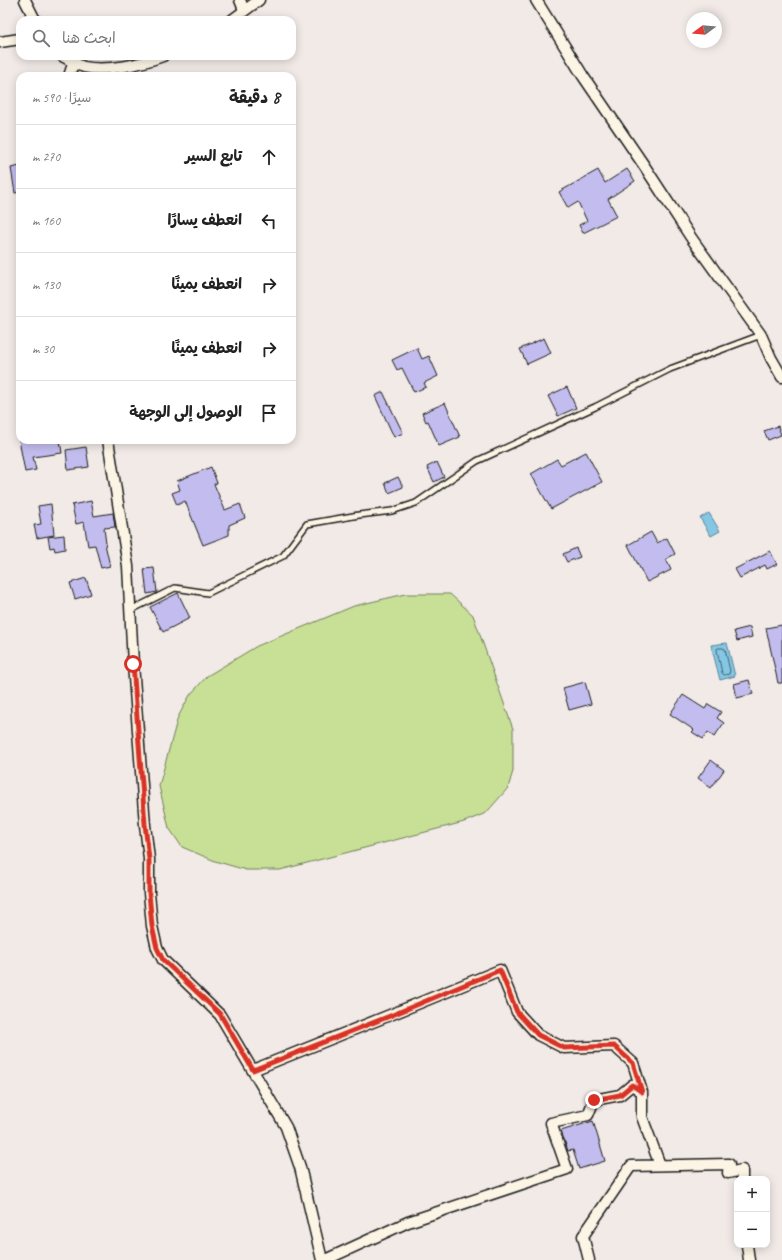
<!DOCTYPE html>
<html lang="ar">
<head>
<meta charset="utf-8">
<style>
	body { margin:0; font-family:Caveat,"Playpen Sans Arabic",sans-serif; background:#f6f6f6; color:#222; direction:rtl }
	.controls { position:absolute; right:12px; bottom:12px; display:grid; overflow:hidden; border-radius:8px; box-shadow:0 2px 10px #0003 }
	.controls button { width:36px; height:36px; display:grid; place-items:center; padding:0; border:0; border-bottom:1px solid #e0e0e0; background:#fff; color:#222; font:20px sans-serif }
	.compass { position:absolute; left:686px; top:12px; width:36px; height:36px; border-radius:50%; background:#fff; box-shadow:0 2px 10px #0003; rotate:254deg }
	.stop { position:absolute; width:12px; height:12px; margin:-9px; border:3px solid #d93025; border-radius:50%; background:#fff }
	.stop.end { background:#d93025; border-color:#fff; box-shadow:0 1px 4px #0008 }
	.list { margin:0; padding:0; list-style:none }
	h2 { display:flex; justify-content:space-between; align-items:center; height:52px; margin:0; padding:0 16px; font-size:17px }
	h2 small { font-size:13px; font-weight:400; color:#767676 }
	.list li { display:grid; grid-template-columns:26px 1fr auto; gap:12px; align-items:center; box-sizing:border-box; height:64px; padding:0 16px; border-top:1px solid #e0e0e0 }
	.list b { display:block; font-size:15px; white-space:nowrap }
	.list em { font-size:13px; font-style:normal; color:#767676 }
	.icon { flex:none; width:22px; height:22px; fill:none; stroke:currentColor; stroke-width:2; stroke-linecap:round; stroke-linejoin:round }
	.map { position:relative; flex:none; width:782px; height:1260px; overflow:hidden; direction:ltr }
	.search { position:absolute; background:#fff; box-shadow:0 2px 10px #0003; left:16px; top:16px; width:280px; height:44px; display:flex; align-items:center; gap:10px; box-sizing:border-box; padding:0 14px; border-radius:12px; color:#767676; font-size:15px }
	.panel { position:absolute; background:#fff; box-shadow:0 2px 10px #0003; left:16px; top:72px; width:280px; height:372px; border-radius:12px; direction:rtl }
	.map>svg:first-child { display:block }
	.green { fill:#c7e096; stroke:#727e59 }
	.water { fill:#84c7e5; stroke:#5a8395 }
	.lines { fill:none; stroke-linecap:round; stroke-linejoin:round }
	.shore { stroke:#46606c; stroke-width:1 }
	.building { fill:#c3bdef; stroke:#1c1c1c }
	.lane-casing { stroke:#1c1c1c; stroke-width:8 }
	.street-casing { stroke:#1c1c1c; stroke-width:13 }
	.lane { stroke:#fcf5e5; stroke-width:5 }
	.street { stroke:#fcf5e5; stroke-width:10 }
	.route { stroke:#d93025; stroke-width:5 }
</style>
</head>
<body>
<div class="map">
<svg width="782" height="1260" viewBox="0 0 782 1260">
	<rect width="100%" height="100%" fill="#f1eae7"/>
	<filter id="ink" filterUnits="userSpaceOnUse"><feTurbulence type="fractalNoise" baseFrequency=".025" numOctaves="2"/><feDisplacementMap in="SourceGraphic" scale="8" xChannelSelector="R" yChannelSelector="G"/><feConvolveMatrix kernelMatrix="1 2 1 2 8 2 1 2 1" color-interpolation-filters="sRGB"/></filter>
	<g filter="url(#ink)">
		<path class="green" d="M405 594H450L473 615 513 729V771L508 788 486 813 464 822 280 870H246L215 861 182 847 169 828 159 786 178 717 190 695 207 676 257 646 354 606Z"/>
		<path class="water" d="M709 513 720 531 711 536 700 518Z
			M727 643 735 676 720 680 711 645Z"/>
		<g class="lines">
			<path class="shore" d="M718 648H723L725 649 730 671 729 674 724 675 722 673 717 650Z"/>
		</g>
		<path class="building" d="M20 166V192L15 193 11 168Z
			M627 169 635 181 608 199 617 216 583 233 579 225 587 221 578 202 568 208 559 192 598 170 605 183Z
			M544 338 551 353 527 364 520 349Z
			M417 348 422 359 429 356 438 376 424 383 426 387 414 392 402 368 397 370 392 360Z
			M567 387 576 408 558 416 548 396Z
			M383 392 403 433 394 437 375 396Z
			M445 403 460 437 439 446 428 421 426 422 422 413Z
			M778 426 781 435 768 440 764 431Z
			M19 440H60L62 453 33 457 36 470 25 472Z
			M86 447 89 467 68 470 66 450Z
			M586 452 602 482 551 509 531 474 557 459 561 465Z
			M437 462 444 477 434 482 427 467Z
			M211 467 217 483 214 484 225 510 240 504 245 518 229 525V535L203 545 185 501 177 505 172 493 180 490 177 481Z
			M398 477 403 487 389 493 385 483Z
			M91 501 94 516 113 513 115 527 104 528 106 544H105L110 566 101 568 95 545 88 546 84 522 76 524 72 505Z
			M51 504 54 535 37 538 34 525 41 524 38 506Z
			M651 532 657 543 667 538 675 554 666 559 671 570 647 582 628 545Z
			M64 535 65 549 55 551 54 547 50 548 48 537Z
			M576 548 580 557 567 562 563 554Z
			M770 551 777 564 767 569 765 565 740 578 735 569Z
			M154 568 157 592 147 594 144 569Z
			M86 578 91 594 75 599 70 583Z
			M178 593 190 618 163 632 150 607Z
			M782 625V683H778L766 628Z
			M750 627 752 637 737 641 734 631Z
			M749 680 753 694 737 698 734 684Z
			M585 682 591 704 569 710 563 688Z
			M683 695 705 709 708 704 721 712 717 718 724 723 714 737 708 732 703 739 692 732 694 730 670 714Z
			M711 760 724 770 711 788 698 778Z
			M593 1121 605 1161 579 1169 573 1150 568 1151 561 1131Z"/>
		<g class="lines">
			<defs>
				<path id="lane" d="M131 610 175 588 208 593 283 556 307 524 359 515 392 511 416 503 477 461 595 407 670 369 761 335"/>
				<path id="street" d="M25 0 35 20
					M240 0 244 10
					M536 0 583 76 645 167 692 239 761 335 771 358 782 377
					M232 20 259 0
					M0 42 20 39
					M62 56C68 59 77 65 84 67 108 72 141 64 163 56
					M69 76 74 61
					M108 440 128 566 133 664 145 825 149 859V893L152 926 157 948 163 960 220 1015 286 1127 300 1167 322 1260
					M253 1070 390 1015 500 970 517 1012 538 1035 564 1048 614 1046 633 1063 642 1092
					M747 1245 749 1260
					M325 1260 408 1222 567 1169 551 1123 588 1115 594 1100 620 1095 632 1085 642 1092V1117L660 1165
					M589 1260 583 1236 631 1166 729 1164 728 1173 742 1170V1179"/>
			</defs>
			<use href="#lane" class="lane-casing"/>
			<use href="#street" class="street-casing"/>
			<use href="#lane" class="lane"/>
			<use href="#street" class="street"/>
		</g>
	</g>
	<g class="lines" filter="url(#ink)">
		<path class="route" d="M133 664 145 824 149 859V893L152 926 157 948 163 960 220 1014 253 1070 390 1016 500 970 517 1012 538 1035 564 1048 614 1046 633 1063 642 1092 632 1085 620 1095 594 1100"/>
	</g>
</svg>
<div class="controls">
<button>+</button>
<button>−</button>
</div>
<svg class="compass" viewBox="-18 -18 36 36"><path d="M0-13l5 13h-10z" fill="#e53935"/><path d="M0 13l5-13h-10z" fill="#767676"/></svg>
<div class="stop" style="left:133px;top:664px"></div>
<div class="stop end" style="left:594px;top:1100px"></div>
<div class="search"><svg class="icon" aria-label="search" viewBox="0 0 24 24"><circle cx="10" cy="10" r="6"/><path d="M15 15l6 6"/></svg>ابحث هنا</div>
<section class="panel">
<h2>8 دقيقة<small>سيرًا · 590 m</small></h2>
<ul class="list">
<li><svg class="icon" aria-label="ahead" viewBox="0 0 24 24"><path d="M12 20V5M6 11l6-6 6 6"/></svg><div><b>تابع السير</b></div><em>270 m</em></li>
<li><svg class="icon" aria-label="left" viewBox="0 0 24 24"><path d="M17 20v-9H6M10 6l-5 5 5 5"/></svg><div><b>انعطف يسارًا</b></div><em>160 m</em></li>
<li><svg class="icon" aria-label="right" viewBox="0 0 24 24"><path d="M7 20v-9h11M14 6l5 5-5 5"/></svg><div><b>انعطف يمينًا</b></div><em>130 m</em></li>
<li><svg class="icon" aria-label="right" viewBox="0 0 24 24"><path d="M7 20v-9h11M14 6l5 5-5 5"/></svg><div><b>انعطف يمينًا</b></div><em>30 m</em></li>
<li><svg class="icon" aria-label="arrive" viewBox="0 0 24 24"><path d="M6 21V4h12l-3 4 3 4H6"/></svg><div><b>الوصول إلى الوجهة</b></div></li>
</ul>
</section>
</div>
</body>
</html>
